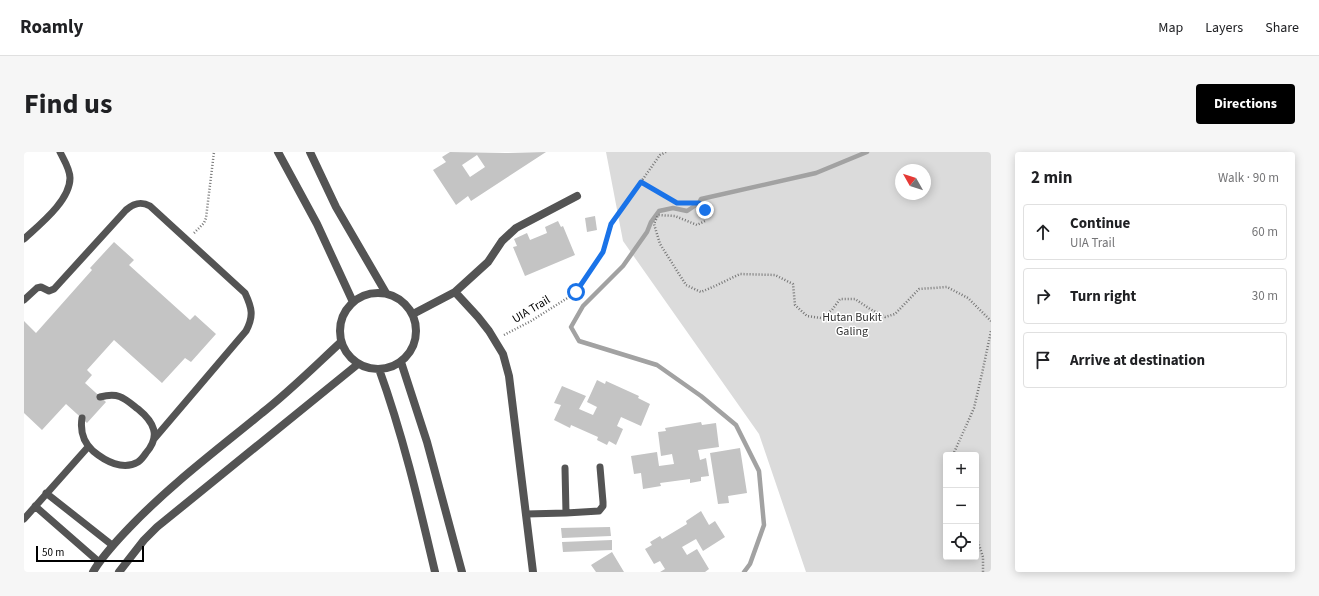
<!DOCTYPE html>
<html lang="en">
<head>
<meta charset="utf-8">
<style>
	body { margin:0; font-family:"Source Sans 3",sans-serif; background:#f6f6f6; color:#202124 }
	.controls { position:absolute; right:12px; bottom:12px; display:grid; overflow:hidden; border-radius:4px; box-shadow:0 2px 10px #0003 }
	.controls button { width:36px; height:36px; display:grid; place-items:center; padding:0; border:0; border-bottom:1px solid #e0e0e0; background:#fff; color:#202124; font:20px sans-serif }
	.compass { position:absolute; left:871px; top:12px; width:36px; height:36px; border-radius:50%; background:#fff; box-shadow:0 2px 10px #0003; rotate:309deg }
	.scale { position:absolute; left:12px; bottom:10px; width:108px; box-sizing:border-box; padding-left:4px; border:2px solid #000; border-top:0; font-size:11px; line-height:14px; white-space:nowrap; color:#000; -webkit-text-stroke:3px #fff; paint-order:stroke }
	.stop { position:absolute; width:12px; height:12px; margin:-9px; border:3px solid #1a73e8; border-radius:50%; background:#fff }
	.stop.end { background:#1a73e8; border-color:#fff; box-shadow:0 1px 4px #0008 }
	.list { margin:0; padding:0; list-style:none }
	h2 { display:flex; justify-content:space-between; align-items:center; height:52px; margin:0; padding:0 16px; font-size:17px }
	h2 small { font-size:13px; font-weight:400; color:#757577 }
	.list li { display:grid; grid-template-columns:26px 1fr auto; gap:12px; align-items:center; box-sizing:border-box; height:56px; margin:0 8px 8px; padding:0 8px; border:1px solid #e0e0e0; border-radius:4px }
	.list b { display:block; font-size:15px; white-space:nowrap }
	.list p { margin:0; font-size:13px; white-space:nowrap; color:#757577 }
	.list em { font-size:13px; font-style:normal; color:#757577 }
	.icon { flex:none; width:22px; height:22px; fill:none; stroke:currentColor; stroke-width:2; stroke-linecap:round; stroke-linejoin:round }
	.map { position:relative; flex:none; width:967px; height:420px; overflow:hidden; border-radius:4px }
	header { display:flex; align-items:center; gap:24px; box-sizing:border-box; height:56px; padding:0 20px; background:#fff; border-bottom:1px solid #e0e0e0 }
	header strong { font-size:19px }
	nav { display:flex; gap:22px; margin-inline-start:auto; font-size:14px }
	.intro { display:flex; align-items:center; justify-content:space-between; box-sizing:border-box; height:96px; padding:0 24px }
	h1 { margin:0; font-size:28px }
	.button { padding:10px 18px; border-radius:4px; background:#000; color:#fff; font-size:14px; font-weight:700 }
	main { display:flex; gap:24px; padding:0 24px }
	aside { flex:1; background:#fff; border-radius:4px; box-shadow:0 2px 10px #0003 }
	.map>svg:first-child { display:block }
	.green { fill:#dbdbdb; fill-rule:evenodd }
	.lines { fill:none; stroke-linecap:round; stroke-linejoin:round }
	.stream { stroke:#a2a2a2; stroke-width:4.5 }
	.building { fill:#c4c4c4; fill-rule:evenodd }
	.path { stroke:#767676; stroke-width:2.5; stroke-dasharray:1 2; stroke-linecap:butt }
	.service { stroke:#545454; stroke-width:7 }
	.minor { stroke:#545454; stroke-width:8 }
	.route { stroke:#1a73e8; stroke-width:5 }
	.labels { text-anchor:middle; stroke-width:3; stroke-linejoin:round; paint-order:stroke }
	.street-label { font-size:12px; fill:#000; stroke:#fff }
	.park-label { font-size:12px; fill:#323232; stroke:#fff }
</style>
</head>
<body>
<header>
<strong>Roamly</strong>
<nav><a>Map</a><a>Layers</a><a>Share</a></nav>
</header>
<div class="intro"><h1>Find us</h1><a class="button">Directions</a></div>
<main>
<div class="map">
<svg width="967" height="420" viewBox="0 0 967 420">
	<rect width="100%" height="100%" fill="#fff"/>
	<path class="green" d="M582 0H967V420H782L735 282 599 89ZM877 18H901V42H877ZM922 303H952V405H922Z"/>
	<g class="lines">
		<path class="stream" d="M720 420 726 412 740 373 735 319 712 273 677 244 633 213 555 189 547 175 559 154 599 114 623 80 627 70 635 59 649 56 663 59 675 51 677 47 792 21 843 0"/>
	</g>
	<path class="building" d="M426 0 482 1 522 0 447 49 444 44 432 53 409 18 422 10 418 5ZM453 3 461 15 446 25 438 13Z
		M571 64 573 78 563 80 561 66Z
		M534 69 537 75 539 74 551 103 501 124 489 95 493 94 490 87 503 81 506 88 523 81 521 75Z
		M90 90 110 108 105 113 166 168 171 163 192 182 167 210 161 206 138 231 90 188 63 218 68 223 61 231 82 250 63 271 42 252 18 278 0 261V169L12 181 68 118 66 116Z
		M573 228 581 232 582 229 615 244 614 246 626 252 617 274 597 265 593 274 599 277 592 293 585 289 583 293 573 288 574 285 547 273 546 276 530 268 537 253 530 251 538 234 562 244 555 257 569 263 573 255 563 250Z
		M677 270 678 273 692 271 695 295 674 298 676 308 682 306 685 324 677 325V329L666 331V327L636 331 637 334 619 337 617 321 610 322 607 304 633 300 635 314 650 312 648 302 637 304 634 280 642 279 641 276Z
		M716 296 723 341 704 344 705 351 694 352 686 301Z
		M677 359 685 373 691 369 701 385 679 399 672 387 658 395 663 403 673 397 685 417 681 420H636L641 417 636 409 630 412 621 397 628 393 626 390 636 384 638 387 663 372 662 369Z
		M586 375 587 384 538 386 537 376Z
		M588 388V398L539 400 538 390Z
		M588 400 600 420H572L567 413Z"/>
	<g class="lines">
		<path class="path" d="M617 30 653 51H675L681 58V69L673 73 651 64 634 63 630 72 636 92 662 133 677 140 691 134 716 122 751 123 769 132 771 153 783 164 797 166 808 158 816 147H831L846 157 861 165 871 162 895 137 923 135 944 146 967 169
			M170 81 180 71 182 66 190 0
			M480 183 507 169 553 140 579 100 587 72 636 3 642 0
			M929 303 950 256 959 217 967 179
			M952 384 959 405V420"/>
		<path class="service" d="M0 87C15 73 46 49 46 26 46 17 40 8 36 0
			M0 148 13 136 17 135 25 139 30 137 102 58C110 51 117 49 126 54L221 141C228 156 230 164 222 179L130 287
			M58 266C56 279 60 291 69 299 81 309 99 319 114 310 117 308 120 304 122 301 137 284 130 270 114 257 100 246 95 240 76 245
			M541 316 542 361
			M22 341 88 393
			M11 354 75 410
			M502 362 542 361 575 359 579 354V350L576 315
			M0 367 64 295"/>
		<path class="minor" d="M254 0 293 72 329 150
			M286 0 312 55 362 141
			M431 140 454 165 465 179 479 202 485 224 509 420
			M316 179a38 38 0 1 1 76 0a38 38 0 1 1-76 0Z
			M389 162 431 140 464 110 478 89 492 76 553 44
			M377 210 403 290 438 420
			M355 217C379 283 395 352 411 420
			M69 420C79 403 92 390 105 376 146 333 193 298 238 261 266 239 291 214 317 190
			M95 420 120 388 133 375 334 212"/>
	</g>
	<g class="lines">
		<path class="route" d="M552 140 579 100 587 72 617 30 653 51H675L681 58"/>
	</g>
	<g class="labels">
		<g class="street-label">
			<text transform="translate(507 157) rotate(-31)" y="4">UIA Trail</text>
		</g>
		<g class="park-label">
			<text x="828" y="169">Hutan Bukit<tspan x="828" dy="14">Galing</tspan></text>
		</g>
	</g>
</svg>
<div class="controls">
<button>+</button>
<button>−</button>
<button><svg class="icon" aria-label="locate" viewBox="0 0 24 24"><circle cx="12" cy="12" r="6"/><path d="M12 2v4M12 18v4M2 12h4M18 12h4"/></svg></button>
</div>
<svg class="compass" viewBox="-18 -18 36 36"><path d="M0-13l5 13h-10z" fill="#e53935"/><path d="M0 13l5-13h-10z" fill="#757577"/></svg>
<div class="scale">50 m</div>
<div class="stop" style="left:552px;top:140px"></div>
<div class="stop end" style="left:681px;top:58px"></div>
</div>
<aside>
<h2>2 min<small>Walk · 90 m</small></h2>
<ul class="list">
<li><svg class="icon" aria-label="ahead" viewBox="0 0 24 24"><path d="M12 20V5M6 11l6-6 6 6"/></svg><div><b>Continue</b><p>UIA Trail</p></div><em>60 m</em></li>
<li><svg class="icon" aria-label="right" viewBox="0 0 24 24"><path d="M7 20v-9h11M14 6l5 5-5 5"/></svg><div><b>Turn right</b></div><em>30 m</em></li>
<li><svg class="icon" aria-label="arrive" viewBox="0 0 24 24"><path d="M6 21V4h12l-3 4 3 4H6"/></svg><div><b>Arrive at destination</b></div></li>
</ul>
</aside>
</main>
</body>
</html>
